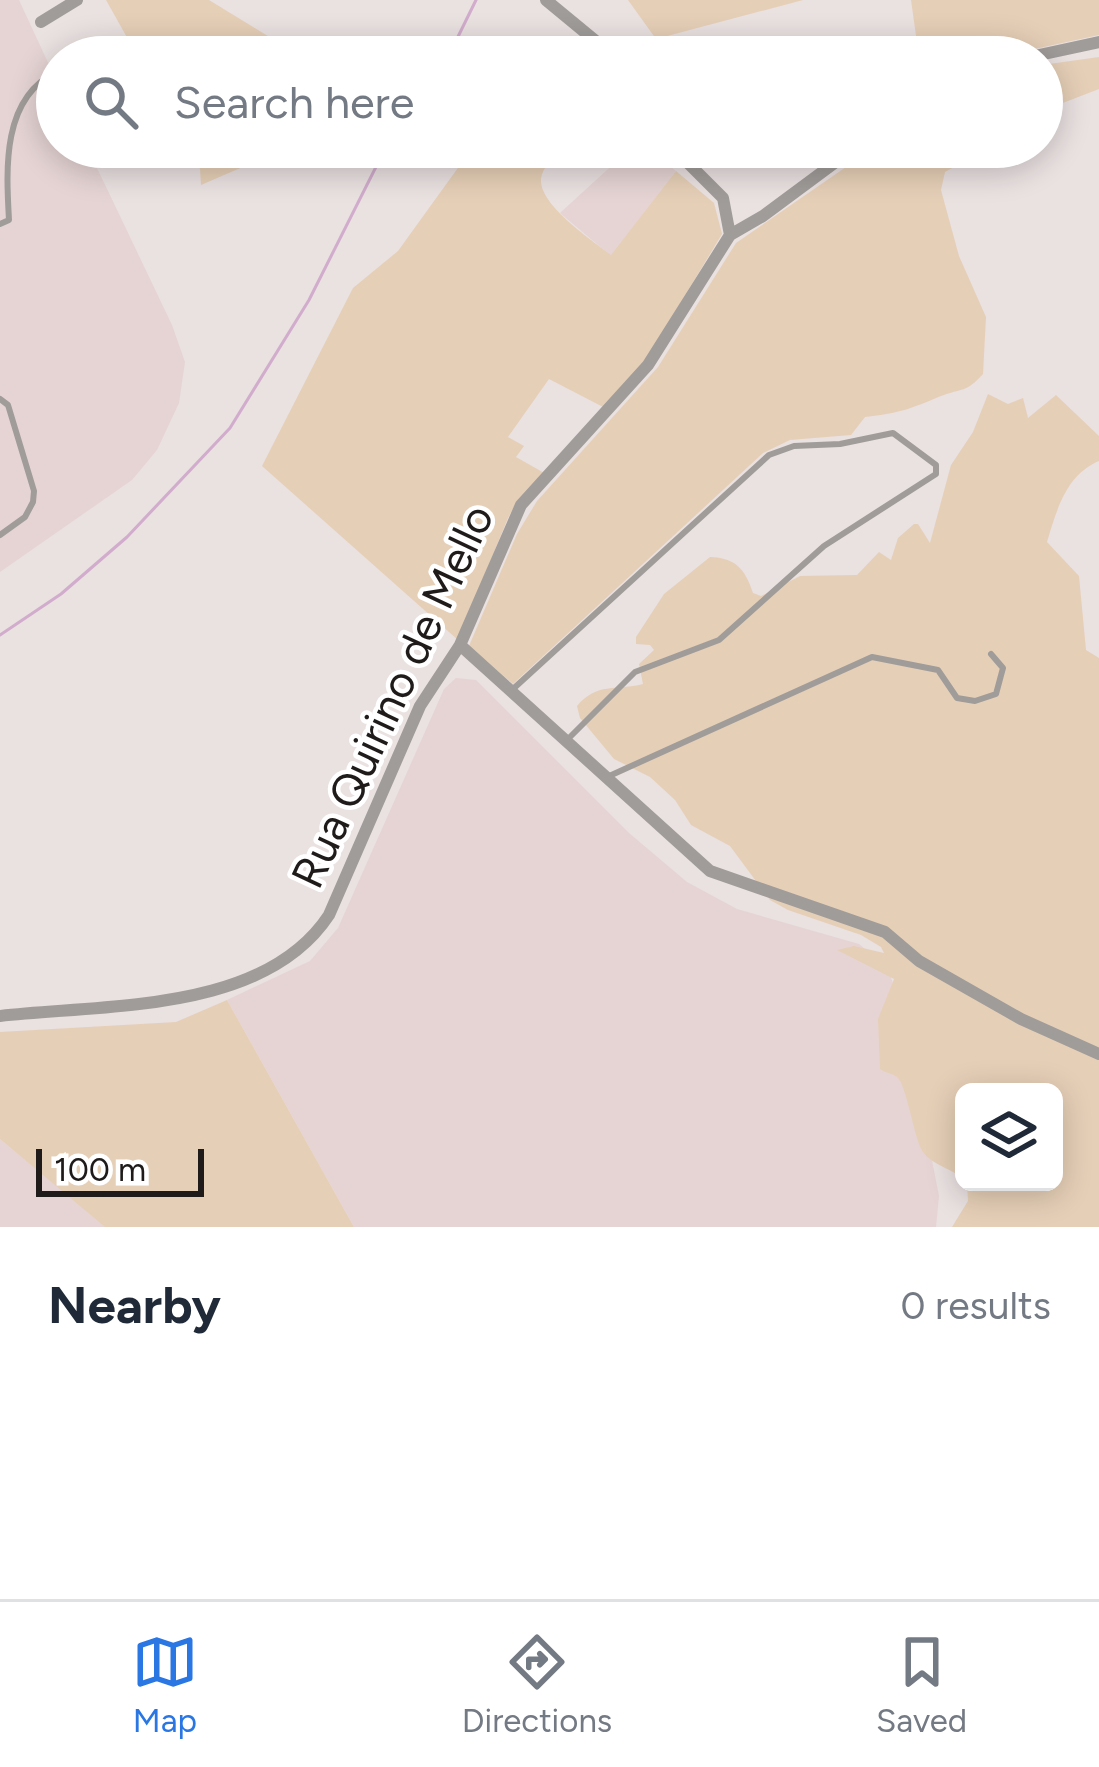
<!DOCTYPE html>
<html lang="en">
<head>
<meta charset="utf-8">
<style>
	body { margin:0; font-family:Figtree,sans-serif; background:#f6f6f7; color:#1f2937 }
	.controls { position:absolute; right:36px; bottom:36px; display:grid; overflow:hidden; border-radius:18px; box-shadow:0 6px 30px #0003 }
	.controls button { width:108px; height:108px; display:grid; place-items:center; padding:0; border:0; border-bottom:3px solid #e0e1e3; background:#fff; color:#1f2937; font:60px sans-serif }
	.scale { position:absolute; left:36px; bottom:30px; width:168px; box-sizing:border-box; padding-left:12px; border:6px solid #1f1b1b; border-top:0; font-size:33px; line-height:42px; white-space:nowrap; color:#1f1b1b; -webkit-text-stroke:9px #fff; paint-order:stroke }
	.list { margin:0; padding:0; list-style:none }
	h2 { display:flex; justify-content:space-between; align-items:center; height:156px; margin:0; padding:0 48px; font-size:51px }
	h2 small { font-size:39px; font-weight:400; color:#747a83 }
	.icon { flex:none; width:66px; height:66px; fill:none; stroke:currentColor; stroke-width:2; stroke-linecap:round; stroke-linejoin:round }
	.map { position:relative; flex:none; width:1099px; height:1227px; overflow:hidden }
	.search { position:absolute; background:#fff; box-shadow:0 6px 30px #0003; left:36px; right:36px; top:36px; height:132px; display:flex; align-items:center; gap:30px; box-sizing:border-box; padding:0 42px; border-radius:66px; color:#747a83; font-size:45px }
	.sheet { height:372px; background:#fff }
	nav { display:flex; justify-content:space-around; align-items:center; box-sizing:border-box; height:168px; border-top:3px solid #e0e1e3; background:#fff; font-size:33px; color:#747a83 }
	nav a { display:grid; justify-items:center; gap:6px }
	nav .on { color:#2a77e3 }
	.map>svg:first-child { display:block }
	.built { fill:#e6d4d4 }
	.green { fill:#e6cfb7 }
	.lines { fill:none; stroke-linecap:round; stroke-linejoin:round }
	.stream { stroke:#d1accc; stroke-width:3 }
	.lane { stroke:#9f9c9a; stroke-width:6 }
	.street { stroke:#9f9c9a; stroke-width:12 }
	.labels { text-anchor:middle; stroke-width:9; stroke-linejoin:round; paint-order:stroke }
	.street-label { font-size:45px; fill:#1f1b1b; stroke:#fff }
</style>
</head>
<body>
<div class="map">
<svg width="1099" height="1227" viewBox="0 0 1099 1227">
	<rect width="100%" height="100%" fill="#eae1e1"/>
	<path class="built" d="M0 0H19L57 82V147H87L172 325 185 362 179 403 157 450 132 480 0 572Z
		M632 147 661 158 676 171 611 256 560 213Z
		M456 678 476 680 629 833 687 882 737 909 859 944 888 968 930 1099 927 1135 939 1196 936 1227H354L227 1000 310 961 338 928 444 689Z
		M0 1139 105 1225V1227H0Z"/>
	<path class="green" d="M106 0H209L302 57H138Z
		M628 0H803L656 39Z
		M911 0H1099V35L997 57H919Z
		M1099 57V89L1042 111V65Z
		M187 147H289L201 185 200 169Z
		M473 147H557C555 155 542 168 541 179 539 205 592 240 611 255L676 171 714 203 722 234 645 362 605 408 549 379 508 437 524 446 516 457 546 474 516 503 508 518 458 640 262 466 353 288 398 251Z
		M875 147H1018L963 162 945 172 941 190 959 256 986 317 983 374C966 393 962 388 941 396 910 409 900 413 865 417L851 435 790 440 763 453 513 684 469 646 517 534 537 501 658 367 736 243Z
		M988 394 1008 404 1023 398 1028 418 1056 395 1099 436V461C1066 475 1057 509 1047 542L1079 576 1086 650 1099 658V1227H952L968 1201 967 1182H1054V1092H964V1180C952 1168 933 1166 923 1152 914 1140 907 1085 897 1077 892 1073 885 1073 880 1069L878 1019 894 979 837 950 854 946 884 953 881 947 861 935 788 910 770 900 730 846 691 825 675 800 650 777 614 759 580 718 577 706C597 682 616 691 643 684L639 664 654 650 650 645 636 644V637L664 594 710 557C736 558 745 569 753 593L761 596 800 576 857 575 879 552 891 560 898 538 914 524H918L930 543 951 465 973 432Z
		M227 1000 354 1227H105L0 1139V1032L176 1022Z"/>
	<g class="lines">
		<path class="stream" d="M448 57 476 0
			M0 635 61 594 127 537 230 428 309 300 386 147"/>
		<path class="lane" d="M0 224 9 220C6 168 2 97 57 72
			M0 399 8 405 34 491 33 502 25 517 0 535
			M513 689 769 455 794 446 840 444 893 433 936 465V474L824 546 719 640 635 672 567 740
			M607 777 872 657 938 670 957 698 975 701 996 694 1003 668 991 654"/>
		<path class="street" d="M546 0 615 57
			M41 22 77 0
			M1030 57 1099 42
			M672 147 723 198 730 235
			M460 645 710 871 885 932 919 961 1021 1019 1099 1054
			M0 1016C103 1004 264 1014 329 915L420 706 460 645 521 505 648 365 730 235 763 216 856 147"/>
	</g>
	<g class="labels">
		<g class="street-label">
			<text transform="translate(392 696) rotate(-65)" y="16">Rua Quirino de Mello</text>
		</g>
	</g>
</svg>
<div class="controls">
<button><svg class="icon" aria-label="layers" viewBox="0 0 24 24"><path d="M12 4l9 5-9 5-9-5zM3 14l9 5 9-5"/></svg></button>
</div>
<div class="scale">100 m</div>
<div class="search"><svg class="icon" aria-label="search" viewBox="0 0 24 24"><circle cx="10" cy="10" r="6"/><path d="M15 15l6 6"/></svg>Search here</div>
</div>
<section class="sheet">
<h2>Nearby<small>0 results</small></h2>
<ul class="list">
</ul>
</section>
<nav>
<a class="on"><svg class="icon" aria-label="map" viewBox="0 0 24 24"><path d="M3 6l6-2 6 2 6-2v14l-6 2-6-2-6 2zM9 4v14M15 6v14"/></svg>Map</a>
<a><svg class="icon" aria-label="directions" viewBox="0 0 24 24"><path d="M12 3l9 9-9 9-9-9zM9 14v-3h6M13 9l2 2-2 2"/></svg>Directions</a>
<a><svg class="icon" aria-label="saved" viewBox="0 0 24 24"><path d="M7 4h10v16l-5-4-5 4z"/></svg>Saved</a>
</nav>
</body>
</html>
